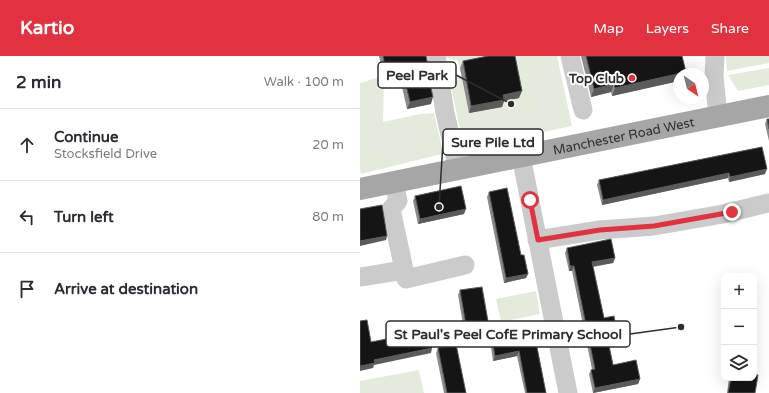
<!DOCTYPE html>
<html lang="en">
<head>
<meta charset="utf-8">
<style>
	body { margin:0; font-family:"Varela Round",sans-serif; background:#f7f7f7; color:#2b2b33 }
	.controls { position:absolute; right:12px; bottom:12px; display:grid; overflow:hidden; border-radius:8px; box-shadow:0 4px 16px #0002 }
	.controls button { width:36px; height:36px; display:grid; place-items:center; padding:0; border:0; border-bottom:1px solid #e1e1e2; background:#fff; color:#2b2b33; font:20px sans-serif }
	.compass { position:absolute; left:313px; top:12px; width:36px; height:36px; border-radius:50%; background:#fff; box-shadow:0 4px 16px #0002; rotate:145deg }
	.stop { position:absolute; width:12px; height:12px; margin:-9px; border:3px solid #e3323f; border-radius:50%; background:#fff }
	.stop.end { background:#e3323f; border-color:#fff; box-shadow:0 1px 4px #0008 }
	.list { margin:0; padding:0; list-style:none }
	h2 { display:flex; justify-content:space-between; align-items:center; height:52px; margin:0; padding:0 16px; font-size:17px }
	h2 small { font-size:13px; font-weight:400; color:#7c7c81 }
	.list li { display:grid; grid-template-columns:26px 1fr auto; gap:12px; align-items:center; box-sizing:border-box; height:72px; padding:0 16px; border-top:1px solid #e1e1e2 }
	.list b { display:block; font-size:15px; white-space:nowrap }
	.list p { margin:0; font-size:13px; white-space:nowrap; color:#7c7c81 }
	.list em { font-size:13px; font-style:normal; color:#7c7c81 }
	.icon { flex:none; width:22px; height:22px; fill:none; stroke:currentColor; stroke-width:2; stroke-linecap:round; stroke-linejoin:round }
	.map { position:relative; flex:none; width:409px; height:337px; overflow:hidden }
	header { display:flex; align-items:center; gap:24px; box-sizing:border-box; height:56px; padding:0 20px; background:#e3323f; color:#fff }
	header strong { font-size:19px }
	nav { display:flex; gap:22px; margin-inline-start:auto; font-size:14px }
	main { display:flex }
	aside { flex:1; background:#fff }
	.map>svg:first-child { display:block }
	.green { fill:#e4ebdc }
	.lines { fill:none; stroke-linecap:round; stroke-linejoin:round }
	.minor { stroke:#cbcbcb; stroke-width:19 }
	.major { stroke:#a6a6a6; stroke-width:22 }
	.wall { fill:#8a8a8a }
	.shaded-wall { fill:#5b5b5b }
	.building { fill:#151515; stroke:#5b5b5b }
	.route { stroke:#e3323f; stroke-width:5 }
	.poi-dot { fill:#e3323f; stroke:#fff; stroke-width:1.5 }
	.labels { text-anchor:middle; stroke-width:4; stroke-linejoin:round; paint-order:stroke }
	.poi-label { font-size:13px; font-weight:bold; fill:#2e2e2e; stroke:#fff; text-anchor:end }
	.street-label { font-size:13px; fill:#2e2e2e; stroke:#fff }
	.leader { fill:none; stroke:#2e2e2e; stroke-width:1.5 }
	.callout-dot { fill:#2e2e2e; stroke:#fff; stroke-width:1.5 }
	.callout { fill:#fff; stroke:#2e2e2e; stroke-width:1.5 }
	.callout-label { font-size:14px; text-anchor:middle; font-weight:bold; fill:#2e2e2e }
</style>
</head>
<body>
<header>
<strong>Kartio</strong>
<nav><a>Map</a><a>Layers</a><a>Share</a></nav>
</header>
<main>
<aside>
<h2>2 min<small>Walk · 100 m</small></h2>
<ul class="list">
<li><svg class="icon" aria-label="ahead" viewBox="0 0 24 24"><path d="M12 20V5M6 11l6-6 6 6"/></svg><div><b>Continue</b><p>Stocksfield Drive</p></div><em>20 m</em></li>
<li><svg class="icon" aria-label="left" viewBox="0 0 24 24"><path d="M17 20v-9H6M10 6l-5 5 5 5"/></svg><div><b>Turn left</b></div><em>80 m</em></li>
<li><svg class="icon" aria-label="arrive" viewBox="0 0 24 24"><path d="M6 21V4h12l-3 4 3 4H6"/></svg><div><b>Arrive at destination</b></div></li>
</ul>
</aside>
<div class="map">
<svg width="409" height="337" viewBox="0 0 409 337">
	<rect width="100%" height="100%" fill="#fff"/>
	<path class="green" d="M85 0H197L212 70 111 91H106L103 88 90 26 101 20 98 5 85 1Z
		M366 0H409V7L367 15Z
		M409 12V29L378 35 368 19Z
		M23 20 24 26 23 66 60 58 74 57 83 96 82 98 1 118 0 114V27Z
		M176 235 180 258 141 266 136 243Z
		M59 314 64 337H0V325Z"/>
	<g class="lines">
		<path class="minor" d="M76 0 85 57 98 113
			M210 0 223 54
			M355 0 354 20 358 60
			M161 100 208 337
			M34 126 38 145 31 153 46 223 105 209
			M177 184 240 174 294 170 363 158 408 147
			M0 221 44 214"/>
		<path class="major" id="s1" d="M0 133 409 50"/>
	</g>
	<path class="wall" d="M19 0H66L67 14 71 48 47 53 40 22 25 26Z
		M221 0H322L326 16V18H319V25L252 40 251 36 231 41Z
		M103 5 159 42 144 45 142 51 109 57 100 12Z
		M407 63H409V85L405 68Z
		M402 91 405 118 369 126 368 122 242 149 237 129 239 124Z
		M129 136 161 199 166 222 144 227 127 141Z
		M55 140 104 158 58 168 53 145Z
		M207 192 255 202 253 207 233 211 244 262 257 278 255 283 248 284 253 309 280 323 278 328 233 337 229 318 231 314 232 313 212 215H209L205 197Z
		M100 234 129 271 127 276 105 280 98 239Z
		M173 271 186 337H165L157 300 133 305 130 284 131 279Z
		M78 292 106 337H84L76 297Z
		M369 322H394L395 337H367Z"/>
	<path class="shaded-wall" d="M43 16 40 22 25 26 27 19Z
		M326 16V18H319V25L252 40 255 32Z
		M254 28 251 36 231 41 234 33Z
		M162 35 159 42 144 45 142 51 109 57 111 50 143 39Z
		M73 41 71 48 47 53 50 46Z
		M407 113 405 118 369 126 370 121Z
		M369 117 368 122 242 149 243 144Z
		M106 153 104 158 58 168 60 163Z
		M27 180 26 184 0 190V185Z
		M255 202 253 207 230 211 232 206Z
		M210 210H214L212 215H209Z
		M168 218 166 222 144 227 146 222Z
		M129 271 127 276 105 280 107 275Z
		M257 278 255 283 245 285 247 280Z
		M72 292 71 297 14 309 13 312 0 315V310L14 304Z
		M159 295 157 300 133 305 135 300Z
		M280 323 278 328 233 337 235 332Z"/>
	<path class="building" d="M23 0H66L68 10H66L73 41 50 46 43 16 27 19Z
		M128 0H155L162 35 143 39 144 44 111 50 103 5Z
		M226 0H322L326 16 255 32 254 28 234 33Z
		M407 63H409V73Z
		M402 91 407 113 370 121 369 117 243 144 239 124Z
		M101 130 106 153 60 163 55 140Z
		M147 132 161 199H164L168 218 146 222 129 136Z
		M22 149 27 180 0 185V153Z
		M251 183 255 202 232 206 244 262 254 260 257 278 247 280 253 309 276 304 280 323 235 332 231 314 235 313 214 210H210L207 192Z
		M122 231 129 271 107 275 100 234Z
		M7 264 11 286 69 275 72 292 14 304 15 307 0 310V265Z
		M173 271 186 337H167L159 295 135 300 131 279Z
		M96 288 106 337H87L78 292Z
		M394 318 398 319 395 337H368L371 322H394Z"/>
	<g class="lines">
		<path class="route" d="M170 144 178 184 240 174 294 170 372 156"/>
	</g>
	<circle class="poi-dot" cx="272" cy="22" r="4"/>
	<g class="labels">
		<g class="poi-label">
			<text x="264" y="27">Top Club</text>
		</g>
		<g class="street-label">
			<text dy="5" stroke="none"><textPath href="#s1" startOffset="269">Manchester Road West</textPath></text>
		</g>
	</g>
	<path class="leader" d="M151 48L96 19M79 151L83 86M321 271L270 278"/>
	<g class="callout-dot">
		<circle cx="151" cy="48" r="4"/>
		<circle cx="79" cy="151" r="4"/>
		<circle cx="321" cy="271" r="4"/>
	</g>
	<g class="callout">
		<rect x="18" y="6" width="78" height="26" rx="4"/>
		<rect x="83" y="73" width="100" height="26" rx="4"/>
		<rect x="26" y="265" width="244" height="26" rx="4"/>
	</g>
	<g class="callout-label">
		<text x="57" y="24">Peel Park</text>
		<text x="133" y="91">Sure Pile Ltd</text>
		<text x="148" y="283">St Paul's Peel CofE Primary School</text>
	</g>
</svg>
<div class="controls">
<button>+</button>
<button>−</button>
<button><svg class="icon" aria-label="layers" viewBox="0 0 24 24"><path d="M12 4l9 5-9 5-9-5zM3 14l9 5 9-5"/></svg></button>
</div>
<svg class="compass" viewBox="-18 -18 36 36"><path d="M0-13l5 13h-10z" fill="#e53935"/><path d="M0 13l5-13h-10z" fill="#7c7c81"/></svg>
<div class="stop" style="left:170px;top:144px"></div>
<div class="stop end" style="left:372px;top:156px"></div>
</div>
</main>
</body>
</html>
